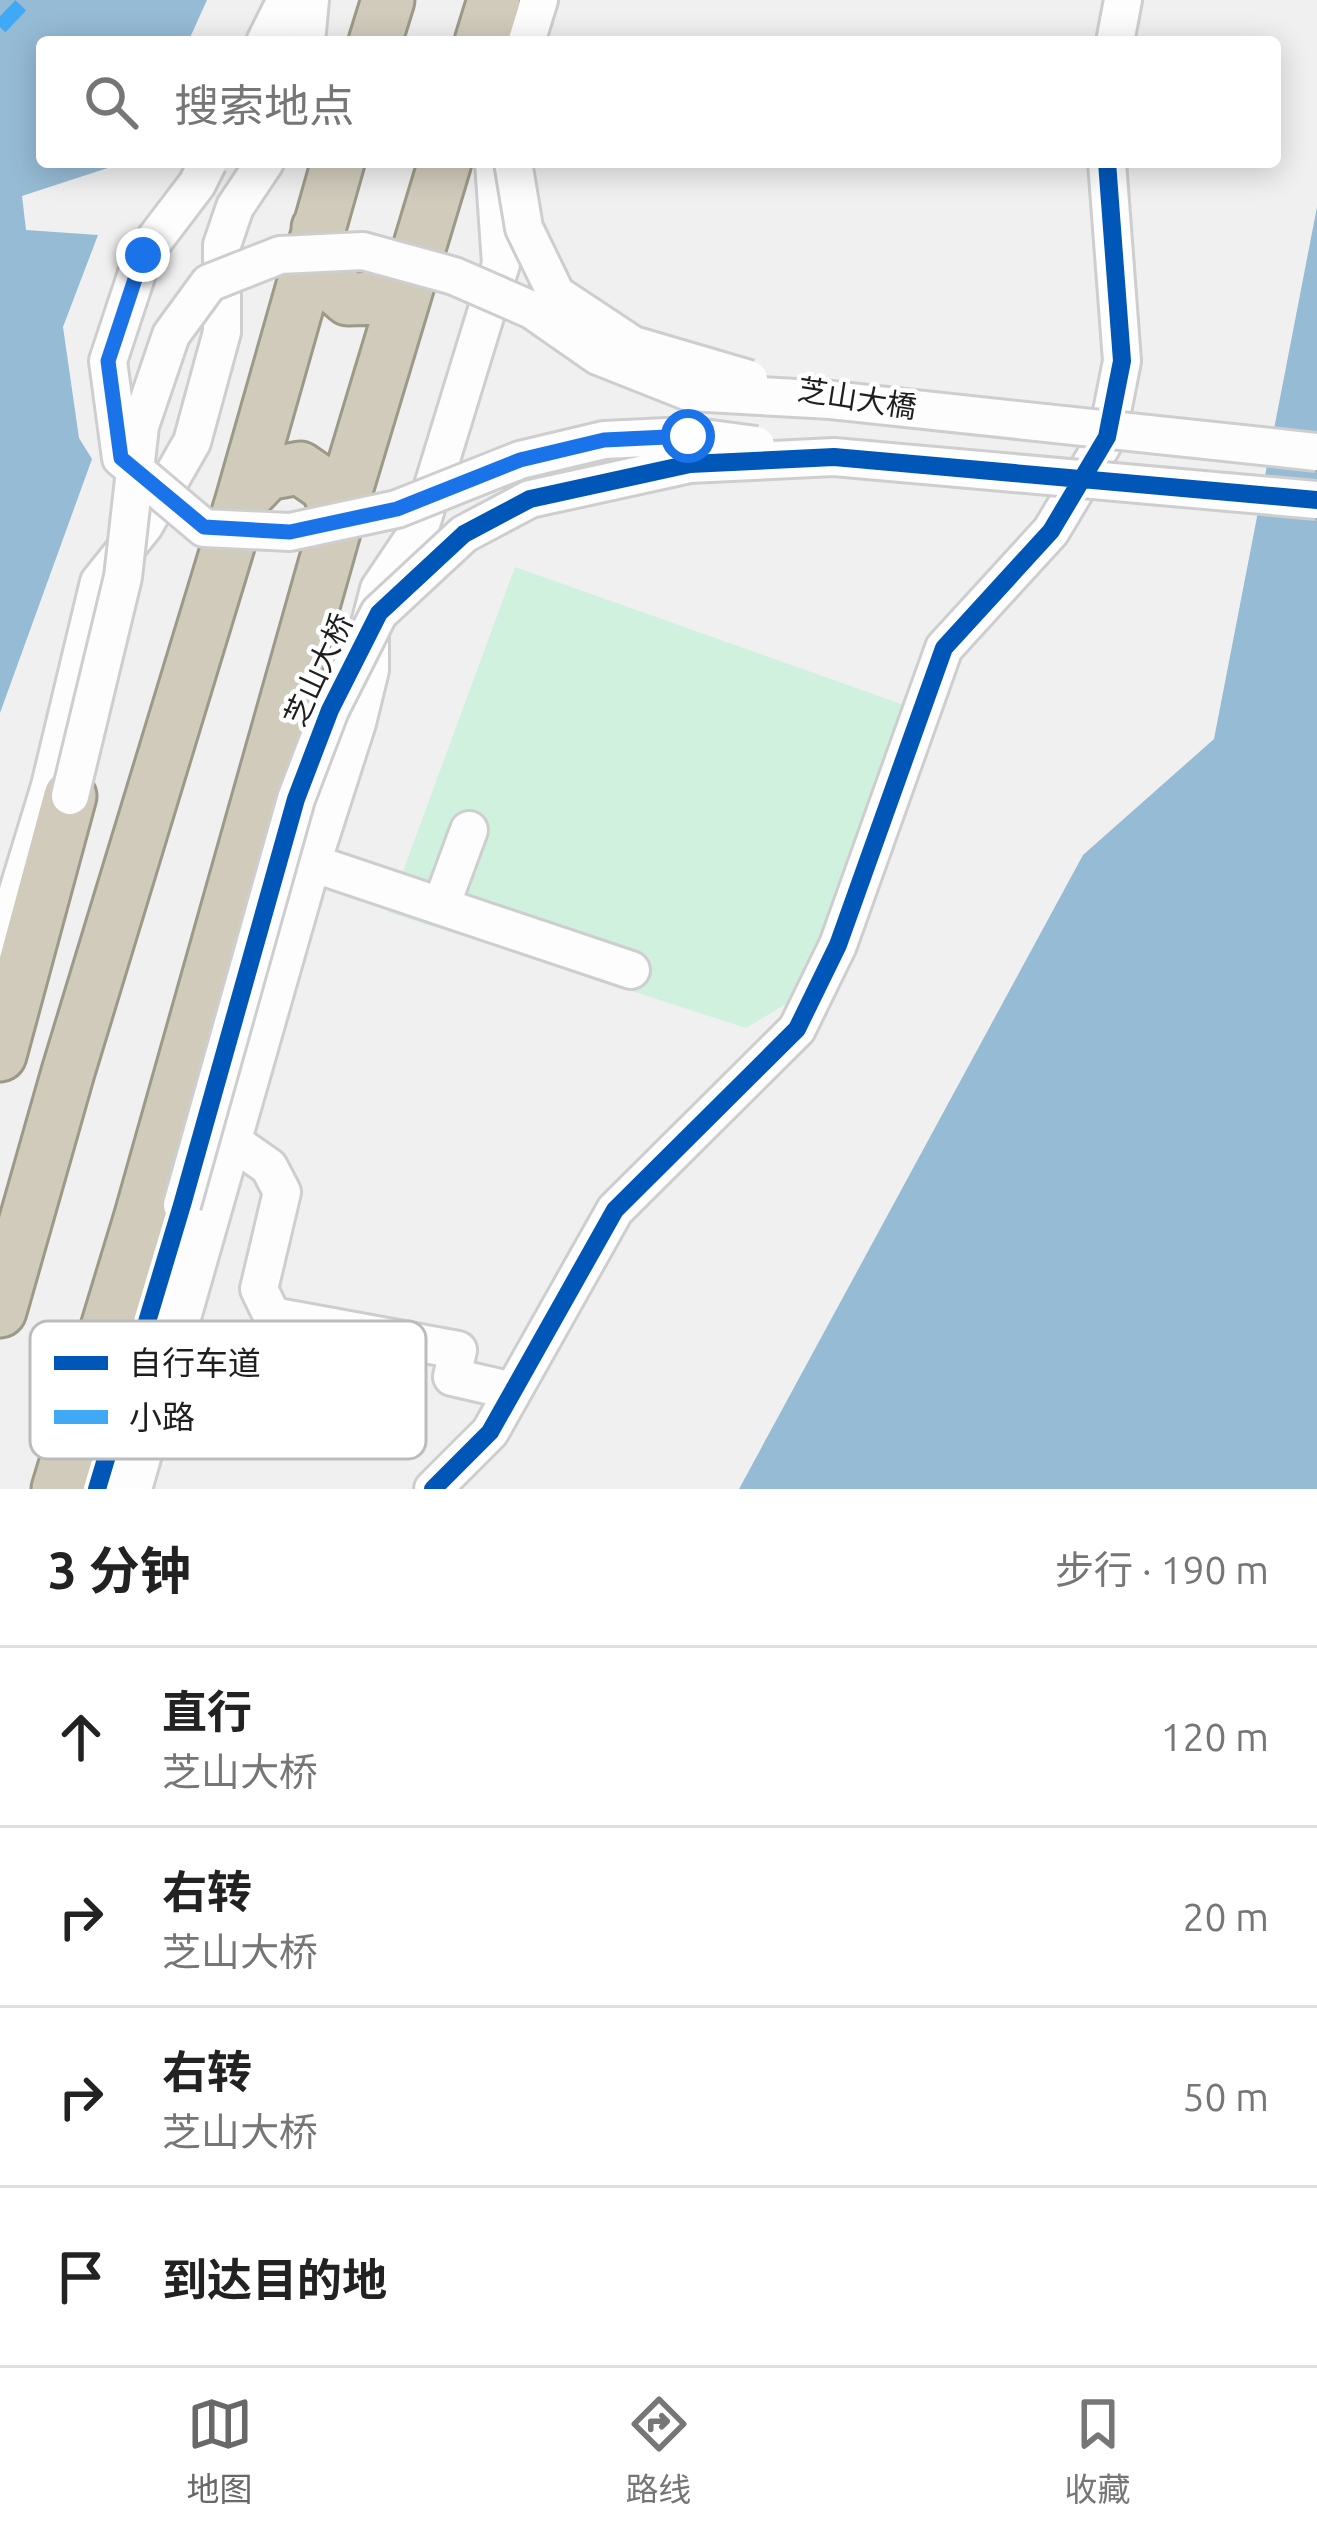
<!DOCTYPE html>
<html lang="zh">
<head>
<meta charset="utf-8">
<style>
	body { margin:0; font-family:Ubuntu,"Noto Sans SC",sans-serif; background:#f6f6f6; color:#222 }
	.stop { position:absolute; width:36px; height:36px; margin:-27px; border:9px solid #1a73e8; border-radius:50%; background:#fff }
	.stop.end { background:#1a73e8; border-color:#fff; box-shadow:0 3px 12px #0008 }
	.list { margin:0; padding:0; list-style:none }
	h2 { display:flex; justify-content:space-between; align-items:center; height:156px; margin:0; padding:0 48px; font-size:51px }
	h2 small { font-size:39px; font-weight:400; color:#767676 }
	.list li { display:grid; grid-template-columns:78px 1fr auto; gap:36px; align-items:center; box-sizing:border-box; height:180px; padding:0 48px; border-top:3px solid #e0e0e0 }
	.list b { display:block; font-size:45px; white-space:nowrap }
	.list p { margin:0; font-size:39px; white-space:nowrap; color:#767676 }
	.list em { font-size:39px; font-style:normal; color:#767676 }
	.icon { flex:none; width:66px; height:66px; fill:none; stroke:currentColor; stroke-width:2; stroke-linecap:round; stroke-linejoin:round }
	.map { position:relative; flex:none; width:1317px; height:1489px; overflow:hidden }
	.search { position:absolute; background:#fff; box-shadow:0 6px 30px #0003; left:36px; right:36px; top:36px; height:132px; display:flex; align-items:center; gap:30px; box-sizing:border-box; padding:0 42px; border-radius:12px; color:#767676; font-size:45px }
	.sheet { height:876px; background:#fff }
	nav { display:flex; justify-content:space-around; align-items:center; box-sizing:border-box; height:168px; border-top:3px solid #e0e0e0; background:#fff; font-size:33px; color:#767676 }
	nav a { display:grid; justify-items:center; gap:6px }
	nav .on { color:#686868 }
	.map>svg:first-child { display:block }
	.green { fill:#d0f1de }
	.water { fill:#96bbd5 }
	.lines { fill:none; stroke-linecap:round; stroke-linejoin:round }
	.minor-casing { stroke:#cececf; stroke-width:42 }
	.highway-casing { stroke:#9d9988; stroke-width:57 }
	.minor { stroke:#fdfdfd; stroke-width:36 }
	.highway { stroke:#d0cbbb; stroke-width:51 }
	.minor-bridge-casing { stroke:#cececf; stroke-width:42; stroke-linecap:butt }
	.minor-bridge { stroke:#fdfdfd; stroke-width:36 }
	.quiet { stroke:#3fa9f5; stroke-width:15; stroke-dasharray:30 15; stroke-linecap:butt }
	.cycleway-casing { stroke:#fff; stroke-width:26 }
	.cycleway { stroke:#0057b8; stroke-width:18 }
	.route { stroke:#1a73e8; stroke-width:15 }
	.labels { text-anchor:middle; stroke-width:9; stroke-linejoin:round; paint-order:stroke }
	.street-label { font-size:30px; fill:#1e1e1f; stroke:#fff }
	.key { fill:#fff; stroke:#bcbcbc; stroke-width:3 }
	.key-label { font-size:33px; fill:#1e1e1f }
</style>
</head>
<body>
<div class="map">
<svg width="1317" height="1489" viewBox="0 0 1317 1489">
	<rect width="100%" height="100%" fill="#f0f0f1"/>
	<path class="green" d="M515 567 904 705 806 992 746 1028 388 912Z"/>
	<path class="water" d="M0 0H207L188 42H42V162H126L22 196 26 230 98 235 63 327 79 438 92 459 0 713Z
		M1317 207V1489H739L1083 855 1214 739Z"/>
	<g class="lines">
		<defs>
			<path id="minor" d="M265 42 286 0
				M306 42 310 0
				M526 42 539 0
				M1115 42 1123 0
				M312 863 631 970
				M441 906 469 830
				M0 950 50 786 99 582 144 526 192 442 222 332V245L235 207 265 162
				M232 1141 269 1167 282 1192 259 1289 272 1316 458 1350 452 1377 513 1391
				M97 1489 182 1205
				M133 1489 312 863 357 723 370 670V624L379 589 420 528 501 264 494 162
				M433 1489 490 1432 615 1210 797 1029 838 945 944 648 1051 531 1107 437 1122 361 1107 162"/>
			<path id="highway" d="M375 42 388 0
				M481 42 494 0
				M318 228 325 279 348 299 382 298 415 259
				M242 500 267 474 300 468 326 486 339 514
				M0 1055 70 796
				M0 1311 68 1072 242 500 338 162
				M58 1489 140 1219 339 514 445 162"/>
		</defs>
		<use href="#minor" class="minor-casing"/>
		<use href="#highway" class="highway-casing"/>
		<use href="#minor" class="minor"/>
		<use href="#highway" class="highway"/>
		<defs>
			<path id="minor-bridge" d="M208 162 197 184 143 255 108 361 121 458 204 528 290 532 397 509 520 460 604 440 688 436 756 445
				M513 162 524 228 556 294 633 345 749 379
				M808 394 831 400 1317 452
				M70 796 123 577 140 426 171 335 209 283 280 255 363 251 454 276 532 310 598 356 689 392 831 400
				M182 1205 296 799 330 710 379 613 464 534 530 499 690 464 834 457 1317 500"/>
		</defs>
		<use href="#minor-bridge" class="minor-bridge-casing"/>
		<use href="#minor-bridge" class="minor-bridge"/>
		<path class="quiet" d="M0 27 23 3 31 0"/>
		<defs>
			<path id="cycleway" d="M97 1489 182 1205 296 799 330 710 379 613 464 534 530 499 690 464 834 457 1317 500
				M433 1489 490 1432 615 1210 797 1029 838 945 944 648 1051 531 1107 437 1122 361 1107 162"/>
		</defs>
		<use href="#cycleway" class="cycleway-casing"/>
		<use href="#cycleway" class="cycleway"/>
	</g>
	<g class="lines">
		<path class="route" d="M143 255 108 361 121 458 204 527 290 532 397 509 520 460 604 440 688 436"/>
	</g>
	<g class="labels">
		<g class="street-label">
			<text transform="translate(857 399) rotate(9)" y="10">芝山大橋</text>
			<text transform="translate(319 670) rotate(-65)" y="10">芝山大桥</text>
		</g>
	</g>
	<rect x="30" y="1321" width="396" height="138" rx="18" class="key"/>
	<rect x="54" y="1356" width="54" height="14" fill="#0057b8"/>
	<rect x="54" y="1410" width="54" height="14" fill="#3fa9f5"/>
	<g class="key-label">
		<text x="129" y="1375">自行车道</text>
		<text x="129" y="1429">小路</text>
	</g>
</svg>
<div class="stop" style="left:688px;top:436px"></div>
<div class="stop end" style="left:143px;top:255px"></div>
<div class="search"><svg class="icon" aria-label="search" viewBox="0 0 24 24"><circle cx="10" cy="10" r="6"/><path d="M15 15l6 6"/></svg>搜索地点</div>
</div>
<section class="sheet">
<h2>3 分钟<small>步行 · 190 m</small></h2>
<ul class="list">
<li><svg class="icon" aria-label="ahead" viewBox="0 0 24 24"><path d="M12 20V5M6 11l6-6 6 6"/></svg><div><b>直行</b><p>芝山大桥</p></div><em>120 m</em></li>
<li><svg class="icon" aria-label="right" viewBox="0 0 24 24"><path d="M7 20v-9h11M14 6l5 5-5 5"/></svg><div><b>右转</b><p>芝山大桥</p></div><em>20 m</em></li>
<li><svg class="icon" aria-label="right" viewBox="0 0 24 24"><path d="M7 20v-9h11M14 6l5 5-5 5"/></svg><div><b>右转</b><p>芝山大桥</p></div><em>50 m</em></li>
<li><svg class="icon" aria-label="arrive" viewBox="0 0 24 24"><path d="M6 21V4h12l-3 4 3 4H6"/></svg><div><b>到达目的地</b></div></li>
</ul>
</section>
<nav>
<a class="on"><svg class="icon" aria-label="map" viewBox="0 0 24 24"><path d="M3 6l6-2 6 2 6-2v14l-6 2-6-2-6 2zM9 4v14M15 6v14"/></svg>地图</a>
<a><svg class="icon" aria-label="directions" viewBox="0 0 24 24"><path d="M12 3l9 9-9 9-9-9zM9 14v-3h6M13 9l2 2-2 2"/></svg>路线</a>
<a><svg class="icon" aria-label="saved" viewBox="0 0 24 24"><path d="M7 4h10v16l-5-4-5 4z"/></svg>收藏</a>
</nav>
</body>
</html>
